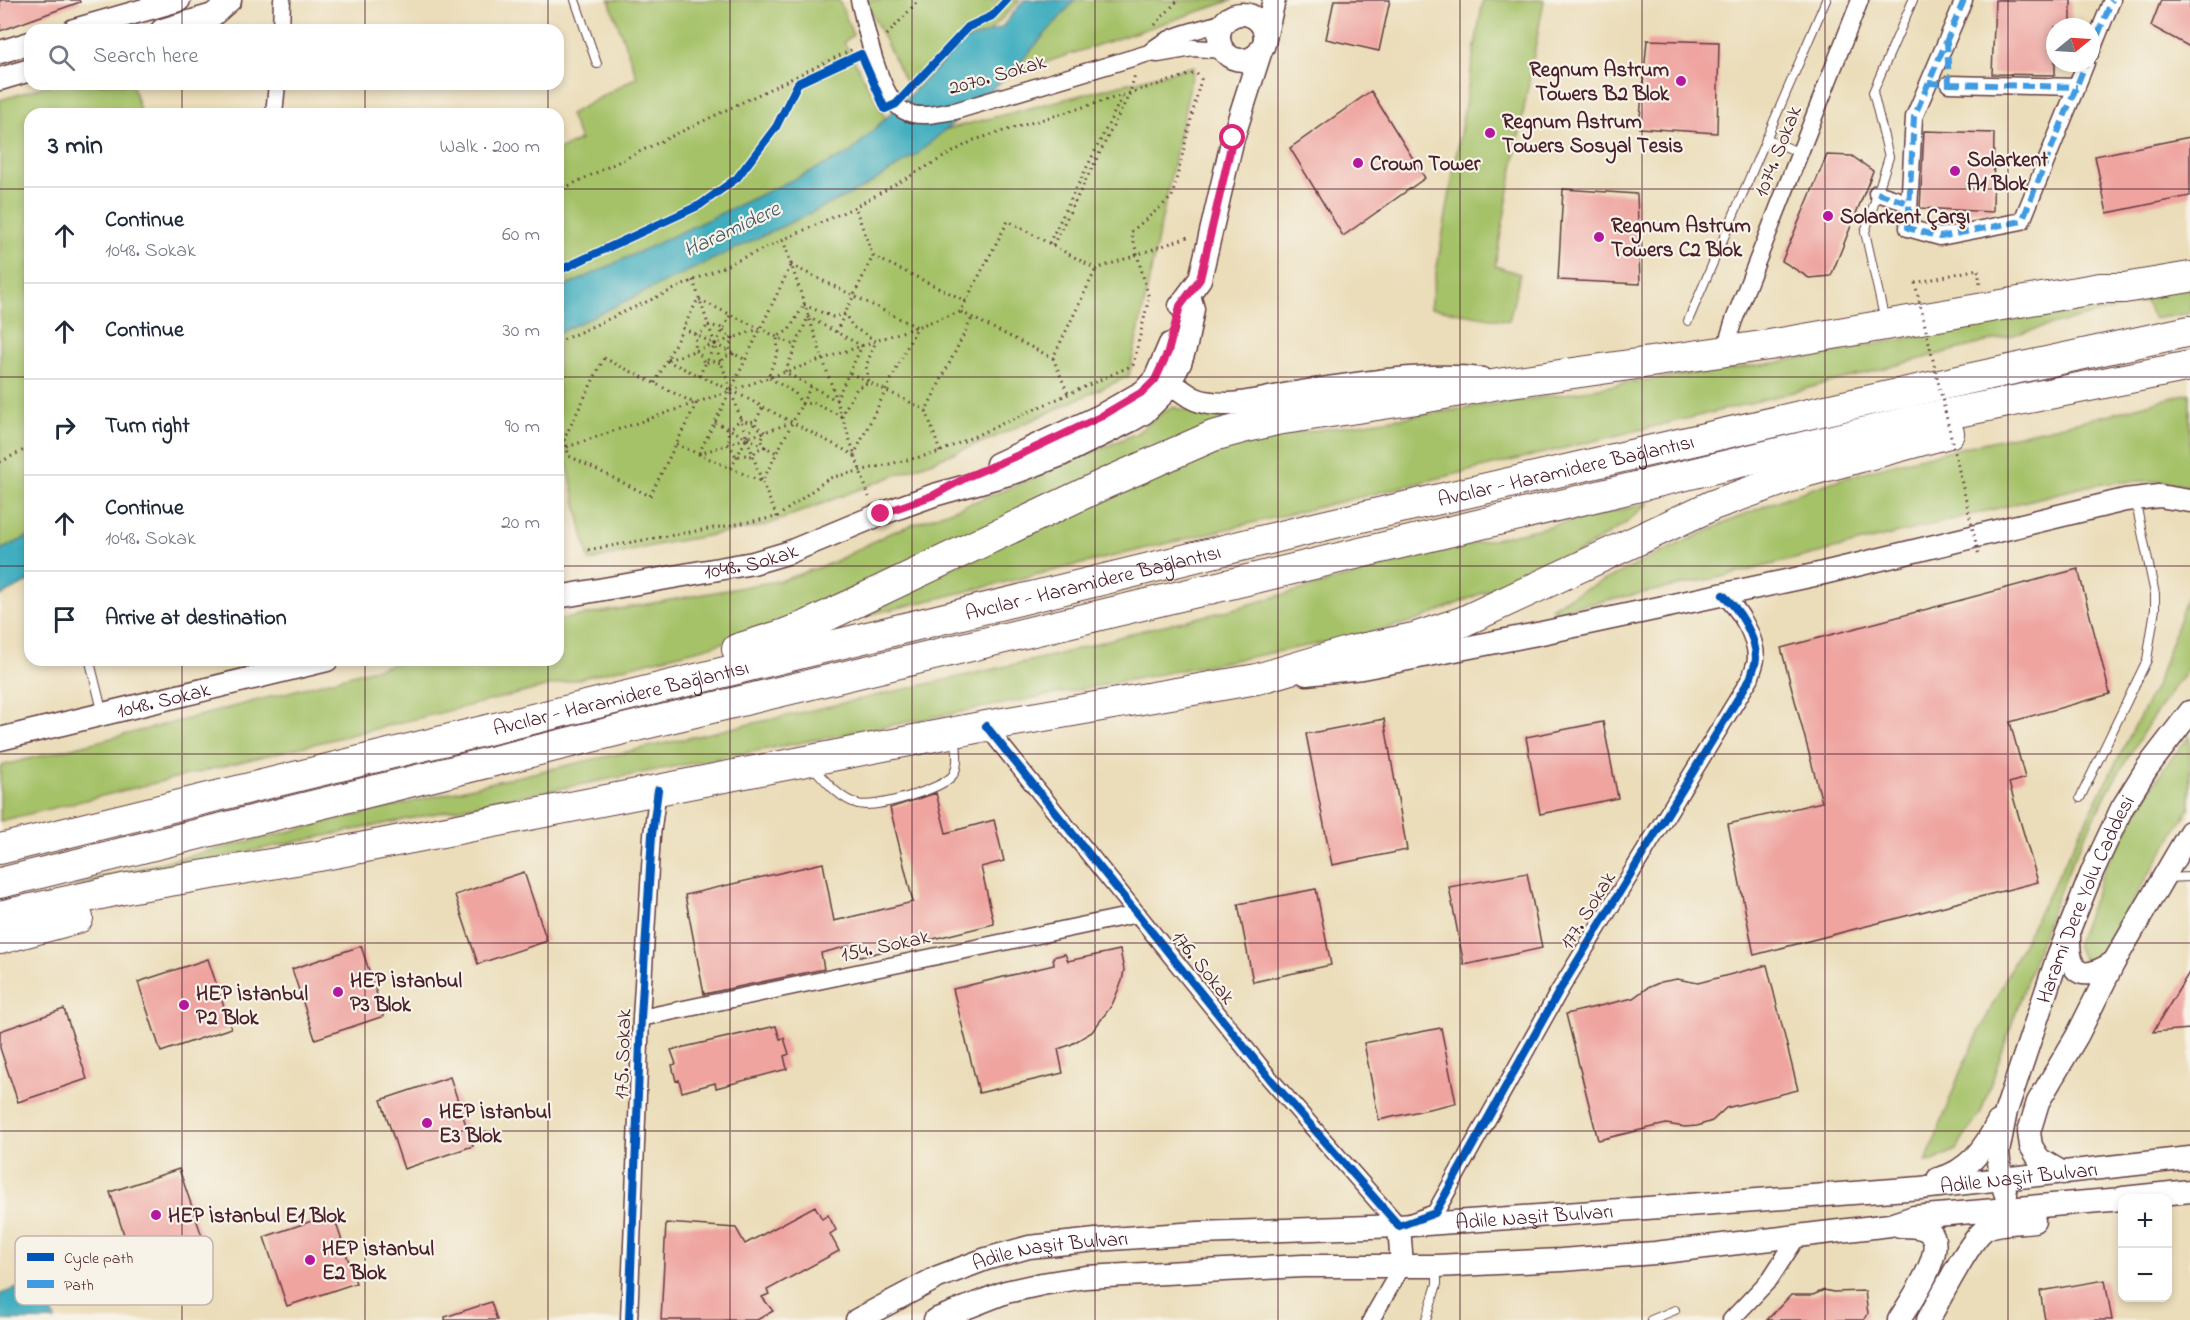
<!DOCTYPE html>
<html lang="en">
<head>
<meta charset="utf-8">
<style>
	body { margin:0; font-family:"Indie Flower",sans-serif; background:#f2f2f3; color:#1f2937 }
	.controls { position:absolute; right:18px; bottom:18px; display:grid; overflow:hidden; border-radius:12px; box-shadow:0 3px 9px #0003 }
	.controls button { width:54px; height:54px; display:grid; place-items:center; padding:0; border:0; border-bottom:2px solid #e0e1e3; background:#fff; color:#1f2937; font:30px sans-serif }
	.compass { position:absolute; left:2046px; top:18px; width:54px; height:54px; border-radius:50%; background:#fff; box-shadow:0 3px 9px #0003; rotate:72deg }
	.stop { position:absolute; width:18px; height:18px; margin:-14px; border:4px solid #db2777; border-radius:50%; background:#fff }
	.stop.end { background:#db2777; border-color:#fff; box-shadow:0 2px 6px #0008 }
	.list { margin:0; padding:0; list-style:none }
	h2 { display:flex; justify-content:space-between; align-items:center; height:78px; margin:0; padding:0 24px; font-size:26px }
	h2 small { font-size:20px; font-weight:400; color:#747a83 }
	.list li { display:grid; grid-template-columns:39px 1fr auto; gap:18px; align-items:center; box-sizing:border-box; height:96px; padding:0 24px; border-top:2px solid #e0e1e3 }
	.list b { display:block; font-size:22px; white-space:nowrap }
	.list p { margin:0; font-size:20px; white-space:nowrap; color:#747a83 }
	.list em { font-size:20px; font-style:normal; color:#747a83 }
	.icon { flex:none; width:33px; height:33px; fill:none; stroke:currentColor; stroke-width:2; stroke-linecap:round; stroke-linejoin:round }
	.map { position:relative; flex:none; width:2190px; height:1320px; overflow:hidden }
	.search { position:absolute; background:#fff; box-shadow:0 3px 9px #0003; left:24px; top:24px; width:540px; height:66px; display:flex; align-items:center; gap:15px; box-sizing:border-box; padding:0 21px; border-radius:18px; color:#747a83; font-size:22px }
	.panel { position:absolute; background:#fff; box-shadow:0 3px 9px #0003; left:24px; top:108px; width:540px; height:558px; border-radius:18px }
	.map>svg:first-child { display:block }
	.green { fill:#a6c269; stroke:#78704a; stroke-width:1.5 }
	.water { fill:#41aebf; stroke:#466675; stroke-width:1.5 }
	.building { fill:#efa4a0 }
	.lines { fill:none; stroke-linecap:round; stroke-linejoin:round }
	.lane-casing { stroke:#623c40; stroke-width:10 }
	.street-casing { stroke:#623c40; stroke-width:19 }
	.secondary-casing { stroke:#623c40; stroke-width:25 }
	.highway-casing { stroke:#623c40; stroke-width:32 }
	.path { stroke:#623c40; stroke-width:3; stroke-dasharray:1.5 4.5; stroke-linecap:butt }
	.lane { stroke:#fff; stroke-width:8 }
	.street { stroke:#fff; stroke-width:16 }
	.secondary { stroke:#fff; stroke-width:22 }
	.highway { stroke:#fff; stroke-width:30 }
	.path-bridge { stroke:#623c40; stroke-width:3; stroke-dasharray:1.5 4.5; stroke-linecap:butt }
	.quiet { stroke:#409be1; stroke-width:6; stroke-dasharray:12 6; stroke-linecap:butt }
	.cycleway-casing { stroke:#f7f3e8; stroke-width:11 }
	.cycleway { stroke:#0057b8; stroke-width:8 }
	.route { stroke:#db2777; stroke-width:8 }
	.grid { fill:none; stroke:#4a1f2b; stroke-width:1.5; stroke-opacity:0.55 }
	.poi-dot { fill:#b5179e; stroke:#f7f3e8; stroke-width:2 }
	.labels { text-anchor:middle; stroke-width:4.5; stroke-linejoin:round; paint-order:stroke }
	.poi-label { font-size:21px; font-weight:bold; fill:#4a1f2b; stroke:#f7f3e8; text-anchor:start }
	.street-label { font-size:21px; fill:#4a1f2b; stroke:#f7f3e8 }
	.water-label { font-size:22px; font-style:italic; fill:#465866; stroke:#f7f3e8 }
	.key { fill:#f7f3e8; stroke:#c3b3af; stroke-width:1.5 }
	.key-label { font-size:16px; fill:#4a1f2b }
</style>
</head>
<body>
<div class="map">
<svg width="2190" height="1320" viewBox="0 0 2190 1320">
	<rect width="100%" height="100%" fill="#f7f3e8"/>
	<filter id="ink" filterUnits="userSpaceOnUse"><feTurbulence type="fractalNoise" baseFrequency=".0167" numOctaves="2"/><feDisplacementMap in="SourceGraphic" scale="12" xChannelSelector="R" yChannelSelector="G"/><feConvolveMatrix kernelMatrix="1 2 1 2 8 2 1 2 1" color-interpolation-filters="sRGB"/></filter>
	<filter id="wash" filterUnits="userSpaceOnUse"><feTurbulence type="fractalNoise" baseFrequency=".008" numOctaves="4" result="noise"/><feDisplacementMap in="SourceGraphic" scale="24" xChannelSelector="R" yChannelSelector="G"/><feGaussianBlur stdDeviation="1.35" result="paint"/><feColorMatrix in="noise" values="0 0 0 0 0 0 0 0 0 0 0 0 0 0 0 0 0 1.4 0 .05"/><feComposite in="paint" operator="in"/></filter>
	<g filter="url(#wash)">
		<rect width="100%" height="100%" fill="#ebddb9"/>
		<path class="green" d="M609 0H839L853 35 844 42 886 119 850 153 558 290V150L580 140 570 114 637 77Z
			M865 0H1020L930 92 908 87Z
			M1073 0H1233L1005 76Z
			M1483 0H1544L1495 266 1520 274 1509 321 1430 308Z
			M1194 66 1129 376 995 437 764 526 661 544 589 561 558 423V333L863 188 916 155 944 130Z
			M52 84H132L141 114H30V536L0 550V100Z
			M2190 285V313L2154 319 2145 301 1731 408 864 616 938 574 1192 457 1250 440 1578 392 1631 382 1769 364Z
			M2190 393V486C2157 477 2121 482 2087 486L1726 576 1555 611 1551 608 1565 599C1638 565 1709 527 1785 498 1886 460 1993 442 2098 417 2129 410 2159 400 2190 393Z
			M1173 407 1198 414 1234 417 776 628 700 649 0 821V766L195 717 408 660H558V620L783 580 834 562 890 533 1003 491 1137 433 1163 412Z
			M1649 503 1625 524 1581 551 1418 620 1354 637 515 797 72 888 90 880 498 781 1056 655 1147 629 1222 612 1429 554Z
			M2190 588V665L2150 721 2109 789 2071 864 2049 917 1981 1112 1956 1150 1933 1161 1926 1162 1961 1070 2016 957 2157 683Z
			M2190 736V807L2101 953C2096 959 2090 961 2082 958L2076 945 2106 865 2163 769Z"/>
		<path class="water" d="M1024 0H1075L1010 74 916 155 863 188 558 333V290L850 153 965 41 1001 28Z
			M30 536V581L0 596V550Z
			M42 1280 55 1320H0V1294Z"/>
		<g id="blocks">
			<path class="building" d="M0 0H79L80 2 0 31Z
				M1334 0H1390L1379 51 1326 39Z
				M1995 0H2071V27H2055V75L1992 74Z
				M2161 0H2190V47L2151 26Z
				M1647 40 1719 42 1717 133 1639 128Z
				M1371 91 1425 178 1343 236 1290 148Z
				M1924 131 1994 133 1993 212 1920 208Z
				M2190 137V196L2107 213 2095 156Z
				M1827 155 1852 156 1873 171 1831 276 1809 278 1782 261Z
				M1563 189 1637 194 1640 284 1558 280Z
				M2078 569 2110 694 2010 722 2025 778 2009 783 2038 882 1754 955 1728 824 1822 802 1781 648Z
				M1384 719 1407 850 1332 865 1306 734Z
				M1603 722 1618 798 1540 814 1526 737Z
				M936 793 946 833 994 820 1004 861 981 867 994 924 860 957 857 944 821 953 824 969 704 994 685 895 823 863 834 921 913 902 890 808Z
				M524 872 547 941 478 964 455 895Z
				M1527 873 1542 948 1464 965 1449 887Z
				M1316 889 1331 965 1253 982 1238 904Z
				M361 946 384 1016 315 1039 292 969Z
				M1120 950 1124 970 1122 981 1112 1005 1092 1032 1070 1045 1058 1049 1063 1073 979 1093 953 989 1054 965 1053 957 1065 954 1068 961Z
				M208 959 231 1028 161 1052 138 982Z
				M1767 965 1798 1090 1726 1108 1712 1121 1697 1126 1685 1127 1666 1124 1598 1140 1566 1014 1633 998 1647 988 1661 982 1677 979 1698 983Z
				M2190 971V1029L2153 1032Z
				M64 1009 87 1079 18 1102 0 1048V1031Z
				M776 1026 780 1039 784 1038 789 1054 784 1056 787 1069 716 1088 715 1083 682 1092 679 1080 676 1081 672 1065 676 1064 671 1050Z
				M1441 1028 1456 1103 1379 1120 1364 1043Z
				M450 1077 473 1146 404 1169 381 1100Z
				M179 1169 203 1239 133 1262 110 1192Z
				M815 1206 822 1219 828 1215 836 1230 830 1234 839 1251 767 1290 769 1294 762 1297 773 1311 757 1320H661L666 1223 736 1228 745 1244Z
				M333 1214 356 1283 287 1306 264 1237Z
				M2105 1280 2112 1320H2045L2040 1291Z
				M1824 1290 1833 1292 1865 1291 1868 1314 1864 1320H1767L1791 1295H1813Z
				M491 1302 497 1320H445V1317Z"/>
		</g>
	</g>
	<g filter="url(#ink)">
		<use href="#blocks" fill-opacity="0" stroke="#623c40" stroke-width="1.5"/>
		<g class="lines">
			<defs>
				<path id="lane" d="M575 0 597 64
					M1766 138 1800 153
					M1688 321 1826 0
					M1885 321 1865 232 1889 157 1873 92 1913 0
					M90 662 103 714
					M812 766C825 780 838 798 858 804 875 809 943 789 953 775 960 764 956 750 956 739
					M2080 798 2147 660 2155 609V594L2135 499
					M2166 878 2190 877
					M1426 1320 1437 1284V1266
					M1651 1320 1675 1310"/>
				<path id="street" d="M859 0C866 27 879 98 904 111 919 119 939 113 955 111L1149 53 1158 54 1193 48 1223 50
					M1964 0 1914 117 1908 228 1940 237 2022 221 2086 63
					M281 30 282 0
					M1150 52C1168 34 1200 30 1224 22
					M2091 52 2112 0
					M1949 84 2077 87
					M274 114 277 84
					M1877 193 1908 203
					M1724 352 1734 320 1860 0
					M986 726 1271 1080 1399 1226 1435 1213 1558 993 1751 677C1752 671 1756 664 1756 658 1756 636 1739 609 1723 595
					M641 1018 1138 914
					M629 1320 641 1018 652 835 658 790
					M1371 1320 1402 1266
					M1731 1320 1770 1279 1798 1236"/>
				<g id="secondary">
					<circle cx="1242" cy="37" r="23"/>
					<path d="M74 30 179 0"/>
					<path d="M162 30 213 15 230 0"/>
					<path d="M1265 38 1274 0"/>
					<path d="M0 52 30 43"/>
					<path d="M0 79 30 70"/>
					<path d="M1180 306 1200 279 1233 138 1262 47"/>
					<path d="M1157 379C1171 380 1181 392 1193 398 1204 404 1218 404 1229 404 1249 403 1269 398 1289 394 1346 385 1425 371 1482 379"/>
					<path d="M997 464 1100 416 1144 391 1155 379 1170 344"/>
					<path id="s1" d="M558 597 753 563 787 553 881 514 934 495 1016 472 1061 455 1132 420 1144 413 1165 392 1180 363 1186 345 1193 309 1189 295"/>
					<path d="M1306 674 1362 668 1537 634 1819 574 2125 500 2159 496 2190 501"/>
					<path id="s2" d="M0 739 327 660"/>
					<path d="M2069 934C2068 972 2079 985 2114 962"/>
					<path d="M2063 1173 2039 1159 2031 1146 2029 1132 2038 1102 2077 1036 2114 962 2190 832"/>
					<path d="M1938 1179C1968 1172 1985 1148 1998 1122"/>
					<path id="s3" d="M2006 1195 2001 1180 1998 1152 2006 1111 2056 962 2093 870 2122 808 2147 768 2190 712"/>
					<path d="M2123 1198 2190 1191"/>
					<path d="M1399 1226 1402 1266"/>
					<path id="s4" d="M857 1320 938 1277 986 1259 1029 1247 1096 1240 1198 1233 1399 1226 1921 1188 2190 1158"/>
					<path d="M935 1320 1006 1292 1042 1284 1086 1277 1303 1266H1437L1561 1260 1655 1253 1890 1225 1914 1217 2122 1199"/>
					<path d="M1899 1320C1909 1303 1955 1241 1924 1229 1917 1226 1908 1226 1900 1226"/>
					<path d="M1928 1320C1939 1301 1971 1236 1987 1228 2000 1222 2020 1223 2034 1221"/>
				</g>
				<g id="highway">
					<path d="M737 649 785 634 808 625 1104 484 1213 436 1243 428 1277 420 1417 399 1504 383 1769 345 2100 288H2124L2190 277"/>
					<path id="s5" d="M0 849 1318 527 1861 402 2190 331"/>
					<path d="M0 883 628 728 1912 421 2190 366"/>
					<path d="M0 916 128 888 319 856 986 726 1257 679 1351 651 1414 638 1462 622 1713 505 1805 472 1949 433"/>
					<path d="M0 939 78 918"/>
				</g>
			</defs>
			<use href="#lane" class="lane-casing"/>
			<use href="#street" class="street-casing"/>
			<use href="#secondary" class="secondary-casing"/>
			<use href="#highway" class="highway-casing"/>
			<path class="path" d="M1155 25 1178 0
				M887 35 919 0
				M558 191 853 49
				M783 240 869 497
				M1049 243 1123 95
				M1053 245 1130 93 1135 74
				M873 256 966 301
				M791 265 917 327 854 455 731 390Z
				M693 280 762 482
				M1915 283 1978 269 1980 284
				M804 305 833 317 845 314 853 327 876 341 866 366 869 382 857 388 841 416 814 403 802 404 795 393 768 377 778 351 777 337 789 330Z
				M961 312 1053 358 1096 269
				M808 317 862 346 836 400 785 372Z
				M708 325 723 328 724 333 733 338 729 347 733 354 724 357 721 363 711 361 704 363 701 356 695 351 696 334 702 332Z
				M683 328 746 360
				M836 332 873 256 855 207
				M558 342 855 207 974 140 1196 73 1201 79 1172 197 1131 232 1149 298 1133 365 937 453 829 478 777 517 587 550
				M604 358 696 404 650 496 569 456 564 439Z
				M1053 358 1068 394
				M668 360 759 329
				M667 361 731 390
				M850 373 926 410
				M699 376 731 314
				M655 383 698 299 796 346
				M740 419 748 422 755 421 756 426 765 432 761 440 765 447 756 450 753 456 743 455 736 457 733 450 727 444 729 437 727 428 734 426Z
				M715 422 777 453
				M676 444 762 482
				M567 447 960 312 1008 221 1096 269 1188 237
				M940 452 926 410 972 318
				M699 453 730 392
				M699 454 791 423
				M0 462 30 447
				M731 468 763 407
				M777 517 762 482 811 386"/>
			<use href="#lane" class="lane"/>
			<use href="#street" class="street"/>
			<use href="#secondary" class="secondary"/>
			<use href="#highway" class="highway"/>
			<path class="path-bridge" d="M1915 283 1979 556"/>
			<path class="quiet" d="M1964 0 1914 117 1908 228 1940 237 2022 221 2086 63
				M2091 52 2112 0
				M1928 83 1949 84 1947 42
				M1949 84 2077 87
				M1877 193 1908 203"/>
			<defs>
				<path id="cycleway" d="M558 271 700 205 737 178 776 127 798 83 861 54 885 109 896 104 968 27 992 16 1007 0
					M986 726 1271 1080 1399 1226 1435 1213 1558 993 1751 677C1752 671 1756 664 1756 658 1756 636 1739 609 1723 595
					M629 1320 641 1018 652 835 658 790"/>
			</defs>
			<use href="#cycleway" class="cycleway-casing"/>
			<use href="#cycleway" class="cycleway"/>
		</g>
	</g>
	<g class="lines" filter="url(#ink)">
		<path class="route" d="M881 514 934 495 969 476 1028 451 1100 417 1144 391 1155 380 1168 352 1180 306 1200 279 1233 138"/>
	</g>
	<path class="grid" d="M182 0V30M365 0V30M548 0V30M730 0V1320M912 0V1320M1095 0V1320M1278 0V1320M1460 0V1320M1642 0V1320M1825 0V1320M2008 0V1320M182 84V114M365 84V114M548 84V114M0 189H30M558 189H2190M0 377H30M558 377H2190M0 566H30M558 566H2190M182 660V1320M365 660V1320M548 660V1320M0 754H2190M0 943H2190M0 1131H2190"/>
	<g class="poi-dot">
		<circle cx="1681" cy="81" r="6"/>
		<circle cx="1490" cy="133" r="6"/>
		<circle cx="1358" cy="163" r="6"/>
		<circle cx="1955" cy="171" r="6"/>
		<circle cx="1828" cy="216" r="6"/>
		<circle cx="1599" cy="237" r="6"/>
		<circle cx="338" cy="992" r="6"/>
		<circle cx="184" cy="1005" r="6"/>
		<circle cx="427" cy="1123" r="6"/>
		<circle cx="156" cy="1215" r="6"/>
		<circle cx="310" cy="1260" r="6"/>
	</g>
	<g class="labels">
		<g class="poi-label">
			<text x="1669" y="76" text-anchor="end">Regnum Astrum<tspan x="1669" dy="24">Towers B2 Blok</tspan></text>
			<text x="1502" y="128">Regnum Astrum<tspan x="1502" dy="24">Towers Sosyal Tesis</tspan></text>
			<text x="1967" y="166">Solarkent<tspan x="1967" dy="24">A1 Blok</tspan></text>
			<text x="1370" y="170">Crown Tower</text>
			<text x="1840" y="223">Solarkent Çarşı</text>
			<text x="1611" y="232">Regnum Astrum<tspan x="1611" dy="24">Towers C2 Blok</tspan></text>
			<text x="350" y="987">HEP İstanbul<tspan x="350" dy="24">P3 Blok</tspan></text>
			<text x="196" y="1000">HEP İstanbul<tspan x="196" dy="24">P2 Blok</tspan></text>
			<text x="439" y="1118">HEP İstanbul<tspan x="439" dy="24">E3 Blok</tspan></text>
			<text x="168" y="1222">HEP İstanbul E1 Blok</text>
			<text x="322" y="1255">HEP İstanbul<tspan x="322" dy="24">E2 Blok</tspan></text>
		</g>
		<g class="street-label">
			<text transform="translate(997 74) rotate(-16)" y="7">2070. Sokak</text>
			<text transform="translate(1777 151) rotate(-68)" y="7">1074. Sokak</text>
			<text dy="7" stroke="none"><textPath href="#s5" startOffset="1611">Avcılar - Haramidere Bağlantısı</textPath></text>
			<text dy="7" stroke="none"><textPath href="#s1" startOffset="196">1048. Sokak</textPath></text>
			<text dy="7" stroke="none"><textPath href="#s5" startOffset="1125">Avcılar - Haramidere Bağlantısı</textPath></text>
			<text dy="7" stroke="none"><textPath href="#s5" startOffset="639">Avcılar - Haramidere Bağlantısı</textPath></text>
			<text dy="7" stroke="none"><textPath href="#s2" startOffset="168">1048. Sokak</textPath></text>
			<text dy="7" stroke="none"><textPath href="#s3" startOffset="312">Harami Dere Yolu Caddesi</textPath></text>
			<text transform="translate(1587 910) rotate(-58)" y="7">177. Sokak</text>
			<text transform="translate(885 945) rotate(-12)" y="7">154. Sokak</text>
			<text transform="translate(1204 967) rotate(51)" y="7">176. Sokak</text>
			<text transform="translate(622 1054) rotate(-88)" y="7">175. Sokak</text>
			<text dy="7" stroke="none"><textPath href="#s4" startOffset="1180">Adile Naşit Bulvarı</textPath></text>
			<text dy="7" stroke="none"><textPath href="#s4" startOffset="694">Adile Naşit Bulvarı</textPath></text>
			<text dy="7" stroke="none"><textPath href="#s4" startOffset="208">Adile Naşit Bulvarı</textPath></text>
		</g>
		<g class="water-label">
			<text transform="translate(731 228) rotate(-25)" y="8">Haramidere</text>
		</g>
	</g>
	<rect x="15" y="1236" width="198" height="69" rx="9" class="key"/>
	<rect x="27" y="1253" width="27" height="8" fill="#0057b8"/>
	<rect x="27" y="1280" width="27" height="8" fill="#409be1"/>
	<g class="key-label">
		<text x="64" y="1263">Cycle path</text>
		<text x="64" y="1290">Path</text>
	</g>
</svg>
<div class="controls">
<button>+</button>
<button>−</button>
</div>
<svg class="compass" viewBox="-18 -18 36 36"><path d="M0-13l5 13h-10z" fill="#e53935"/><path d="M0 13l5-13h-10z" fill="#747a83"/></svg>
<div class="stop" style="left:1233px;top:138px"></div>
<div class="stop end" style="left:881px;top:514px"></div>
<div class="search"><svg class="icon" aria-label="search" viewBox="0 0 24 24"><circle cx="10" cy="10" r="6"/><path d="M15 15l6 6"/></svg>Search here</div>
<section class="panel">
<h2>3 min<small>Walk · 200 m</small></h2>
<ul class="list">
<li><svg class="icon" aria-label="ahead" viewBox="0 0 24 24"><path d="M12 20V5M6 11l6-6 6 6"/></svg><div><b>Continue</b><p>1048. Sokak</p></div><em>60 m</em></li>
<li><svg class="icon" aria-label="ahead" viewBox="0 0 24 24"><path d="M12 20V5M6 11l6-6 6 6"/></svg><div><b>Continue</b></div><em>30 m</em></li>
<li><svg class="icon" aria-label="right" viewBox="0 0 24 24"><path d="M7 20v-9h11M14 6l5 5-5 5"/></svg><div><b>Turn right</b></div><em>90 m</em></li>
<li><svg class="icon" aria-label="ahead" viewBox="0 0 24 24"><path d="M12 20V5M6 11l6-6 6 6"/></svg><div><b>Continue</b><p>1048. Sokak</p></div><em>20 m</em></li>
<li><svg class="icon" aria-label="arrive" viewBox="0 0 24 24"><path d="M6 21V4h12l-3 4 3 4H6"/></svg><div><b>Arrive at destination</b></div></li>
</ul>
</section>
</div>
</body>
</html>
